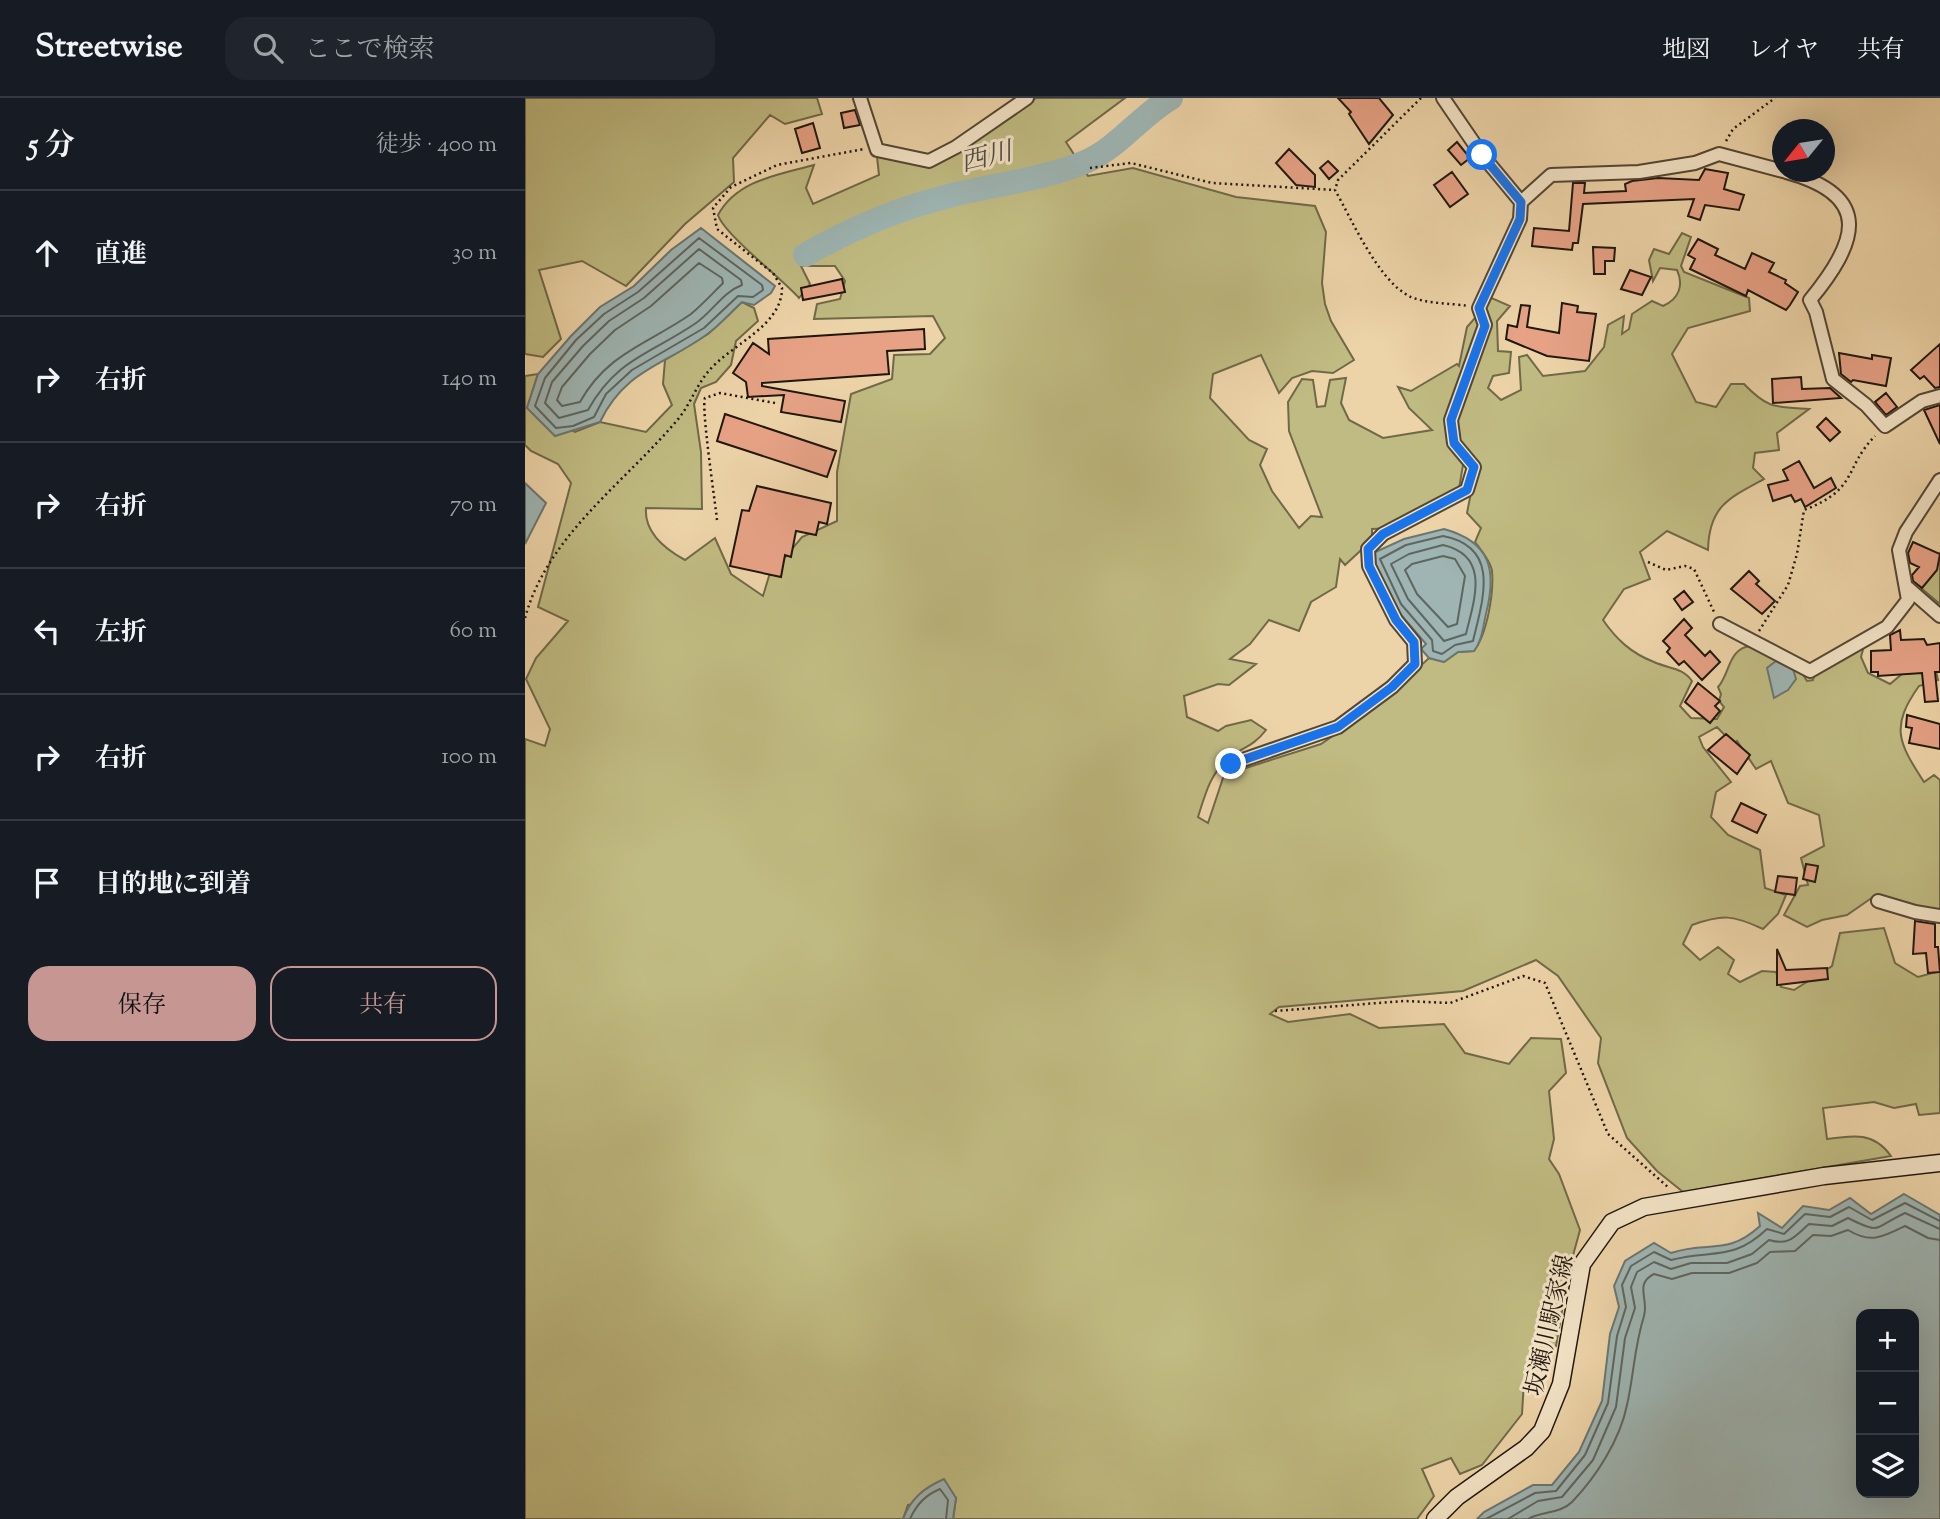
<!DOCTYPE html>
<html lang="ja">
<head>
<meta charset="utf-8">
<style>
	body { margin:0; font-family:"Sorts Mill Goudy","Noto Serif JP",serif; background:#20242c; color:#f1f3f6 }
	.controls { position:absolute; right:21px; bottom:21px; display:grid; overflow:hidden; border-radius:14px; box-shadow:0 7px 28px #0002 }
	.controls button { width:63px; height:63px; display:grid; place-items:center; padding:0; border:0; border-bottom:2px solid #363941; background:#171b24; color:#f1f3f6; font:35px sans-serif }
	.compass { position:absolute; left:1247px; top:21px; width:63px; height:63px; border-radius:50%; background:#171b24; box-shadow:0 7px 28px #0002; rotate:240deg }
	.stop { position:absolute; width:21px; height:21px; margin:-16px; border:5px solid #1a73e8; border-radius:50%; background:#fff }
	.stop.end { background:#1a73e8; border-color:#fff; box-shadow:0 2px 7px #0008 }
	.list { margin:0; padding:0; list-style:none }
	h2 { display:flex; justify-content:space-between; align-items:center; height:91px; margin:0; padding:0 28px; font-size:30px }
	h2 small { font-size:23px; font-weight:400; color:#9ea1a6 }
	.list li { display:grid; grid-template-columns:46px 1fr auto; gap:21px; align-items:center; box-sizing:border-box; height:126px; padding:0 28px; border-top:2px solid #363941 }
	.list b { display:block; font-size:26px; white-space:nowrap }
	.list em { font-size:23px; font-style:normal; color:#9ea1a6 }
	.actions { display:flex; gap:14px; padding:21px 28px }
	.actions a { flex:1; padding:16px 0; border:2px solid #c59692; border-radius:21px; text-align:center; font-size:24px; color:#c59692 }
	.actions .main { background:#c59692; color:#111 }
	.icon { flex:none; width:38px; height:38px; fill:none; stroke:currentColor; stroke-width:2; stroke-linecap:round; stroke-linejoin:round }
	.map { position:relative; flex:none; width:1415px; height:1421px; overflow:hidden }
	header { display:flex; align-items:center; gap:42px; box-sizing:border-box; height:98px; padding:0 35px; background:#171b24; border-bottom:2px solid #363941 }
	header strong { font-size:33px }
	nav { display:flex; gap:38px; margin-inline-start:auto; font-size:24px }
	.search { width:490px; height:63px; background:#20242c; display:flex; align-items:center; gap:18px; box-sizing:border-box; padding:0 24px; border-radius:21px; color:#9ea1a6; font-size:26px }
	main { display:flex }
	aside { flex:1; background:#171b24 }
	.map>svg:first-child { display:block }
	.green { fill:#c0bb82; stroke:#706948; stroke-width:2; fill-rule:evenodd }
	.water { fill:#9eb5b3; stroke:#6c7671; stroke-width:2; fill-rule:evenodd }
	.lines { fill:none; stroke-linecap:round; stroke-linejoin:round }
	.shore { stroke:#5f6660; stroke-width:2 }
	.river { stroke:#9eb5b3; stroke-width:24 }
	.building { fill:#e7a286; stroke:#20170e; stroke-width:2 }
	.street-casing { stroke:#534634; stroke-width:16 }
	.secondary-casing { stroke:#20170e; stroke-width:19 }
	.path { stroke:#20170e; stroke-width:2.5; stroke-dasharray:2 3.5; stroke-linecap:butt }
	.street { stroke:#f3e3c6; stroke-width:12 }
	.secondary { stroke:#f3e3c6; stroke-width:16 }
	.route { stroke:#1a73e8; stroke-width:9 }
	.labels { text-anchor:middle; stroke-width:6; stroke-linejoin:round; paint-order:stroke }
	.street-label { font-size:24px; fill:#20170e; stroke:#f3e3c6 }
	.water-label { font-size:26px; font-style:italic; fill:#4c4e48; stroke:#f3e3c6 }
</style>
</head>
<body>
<header>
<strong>Streetwise</strong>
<div class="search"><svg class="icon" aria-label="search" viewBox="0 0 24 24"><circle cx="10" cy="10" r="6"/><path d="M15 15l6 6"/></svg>ここで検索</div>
<nav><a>地図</a><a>レイヤ</a><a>共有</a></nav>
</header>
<main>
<aside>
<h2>5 分<small>徒歩 · 400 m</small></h2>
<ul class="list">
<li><svg class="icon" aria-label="ahead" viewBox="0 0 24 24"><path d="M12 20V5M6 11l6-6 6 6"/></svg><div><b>直進</b></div><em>30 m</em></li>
<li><svg class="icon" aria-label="right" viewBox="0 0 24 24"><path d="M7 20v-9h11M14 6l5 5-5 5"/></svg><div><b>右折</b></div><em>140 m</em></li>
<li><svg class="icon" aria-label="right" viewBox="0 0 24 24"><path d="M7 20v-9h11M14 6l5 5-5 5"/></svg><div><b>右折</b></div><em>70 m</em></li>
<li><svg class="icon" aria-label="left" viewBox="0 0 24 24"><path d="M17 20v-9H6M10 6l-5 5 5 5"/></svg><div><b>左折</b></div><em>60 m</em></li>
<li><svg class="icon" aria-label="right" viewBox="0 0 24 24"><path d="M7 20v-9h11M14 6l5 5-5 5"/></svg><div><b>右折</b></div><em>100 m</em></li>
<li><svg class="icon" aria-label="arrive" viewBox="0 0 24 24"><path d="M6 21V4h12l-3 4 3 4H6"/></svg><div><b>目的地に到着</b></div></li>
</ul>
<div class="actions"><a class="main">保存</a><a>共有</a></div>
</aside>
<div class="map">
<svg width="1415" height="1421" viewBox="0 0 1415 1421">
	<rect width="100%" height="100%" fill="#edd4a8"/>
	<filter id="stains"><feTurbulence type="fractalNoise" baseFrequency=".00286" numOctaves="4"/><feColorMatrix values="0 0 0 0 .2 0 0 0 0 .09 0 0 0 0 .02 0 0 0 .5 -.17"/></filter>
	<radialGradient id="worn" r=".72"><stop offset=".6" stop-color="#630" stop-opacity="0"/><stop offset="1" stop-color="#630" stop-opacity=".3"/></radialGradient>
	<path class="green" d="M0 0H292L297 16 260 26 245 17 208 60 209 84 160 126 101 188 57 163 14 172 36 241 18 259 0 256Z
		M511 0H600L541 44 563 78 608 70 711 99 790 108 801 134 797 185 800 206 806 223 829 262 808 275 787 273 767 280 754 295 736 257 688 276 685 300 724 342 742 351 735 367 747 393 774 430 786 418 797 419 764 333 763 304 777 281 788 282 792 309 800 308 805 282 821 280 816 305 824 322 858 340 907 332 884 310 873 289 886 293 932 266 934 268 942 229 958 211 962 198 985 208 972 223 973 253 986 254 984 275 968 278 963 290 976 302 996 292 994 259 1002 257 1018 278 1060 273 1079 249 1083 227 1099 218 1097 236 1104 231 1107 216 1127 203 1138 208C1154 201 1159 187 1152 172L1135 170 1128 183 1124 162 1129 151 1144 156 1157 135 1166 139 1156 168 1159 174 1224 200 1225 213 1163 230 1147 256 1171 304 1191 309 1206 286H1219C1243 311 1250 309 1284 311L1252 335 1254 352 1230 355 1228 370 1239 381C1204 400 1184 408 1183 452L1142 433 1115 454 1125 481 1099 491 1078 522C1092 542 1106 555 1129 564 1144 571 1157 569 1167 583L1155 608 1166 620 1192 621 1199 609 1194 603 1196 596 1193 589C1205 576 1203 550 1226 548L1275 572 1282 583 1288 582 1290 573 1340 544 1336 559 1343 575 1365 586 1377 576 1411 573 1413 582 1394 588C1365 629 1373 644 1399 684L1409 677 1415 682V812L1392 811 1348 799 1322 817 1297 822 1282 829 1259 817 1275 788 1283 787 1276 760 1299 748 1294 717 1263 705 1246 663 1231 671 1212 643 1208 646 1192 629 1174 639 1178 649 1206 684 1191 694 1186 719 1203 737 1235 752 1240 790 1261 797 1253 816 1238 831C1208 817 1198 816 1167 827L1158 846 1175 862 1193 849 1209 862 1203 876 1215 884 1237 873 1251 874 1256 889 1269 892 1307 868 1315 835 1359 830 1370 865 1393 879 1415 873V1015L1394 1017 1391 1006 1369 1010 1349 1004 1298 1010 1302 1041C1329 1037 1349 1034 1366 1058L1158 1094 1132 1073 1102 1040 1073 965 1076 940 1033 878 1011 862 938 893 754 909 745 916 763 924 825 916 854 930 919 926 940 955 984 966 1006 940 1036 941 1041 975 1024 993 1029 1041 1024 1061 1034 1076 1055 1132 1044 1172 1031 1248 999 1283 997 1316 957 1367 935 1376 926 1360 897 1371 909 1398 892 1421H428L431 1400 383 1407 378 1421H0V641L20 648 25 631 1 581 11 560 43 523 13 509 46 385 33 366 6 353 0 347V278L13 276 2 310 50 334 75 324 121 334 147 307 138 286 140 262 183 236 217 204 229 210 233 223 211 243 206 267 191 284 176 290 169 306 176 354 177 411 121 410C119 434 140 451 160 462L190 440 206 476 238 498 244 478 277 439 312 423V374L326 296 367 281 369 257 405 256 420 240 408 218 289 221 292 206 315 201 320 183 310 168H276L285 186 274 200C256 180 199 136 193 117 212 82 253 77 289 67L281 90 288 106 354 77 352 59 404 68ZM940 355 952 364 942 415 956 430 950 444C956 452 966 464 967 473 969 495 962 536 949 553L933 554 919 564 904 560 855 605 796 646 699 677 683 725 673 719C680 697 685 676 703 661 717 649 728 649 741 632L726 622 701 628 693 633 662 619 659 598 693 586 704 587 731 566 705 561 725 546 744 522 774 533 786 504 811 489 815 461 820 467 847 442V431L868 430 934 391Z
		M1415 454V506L1396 490Z"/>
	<path class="water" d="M176 130 250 188 246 195 229 207 217 204C205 215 194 228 181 237 138 268 100 272 75 324L30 338 2 310 13 276 46 238 75 209 109 188 146 152Z
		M0 385 21 405 0 446Z
		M919 431C966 444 972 472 961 516 958 529 957 543 949 553L933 554 919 564 904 560 896 551 901 546 870 510 846 456 879 441Z
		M1251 563 1268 571 1271 581 1263 592 1249 600 1242 570Z
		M1379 1096 1415 1117V1421H952L959 1414 1008 1387H1027L1054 1354 1077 1303 1085 1236 1094 1209 1089 1188 1100 1163 1129 1145 1146 1155C1183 1142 1201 1159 1235 1128L1233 1115 1257 1130 1278 1108 1304 1112 1325 1100 1346 1116ZM1336 1216H1389V1395H1336Z
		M419 1381 431 1400 428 1421H378C386 1400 399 1390 419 1381Z"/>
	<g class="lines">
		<path class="shore" d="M174 140 237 187 238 192 228 199 213 198 179 230 107 272 81 296 69 319 48 328 31 330 10 308 20 280 51 242 79 216 113 194Z
			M174 151 216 182 217 187C198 194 187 214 171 225 126 256 92 260 63 312L34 320 20 305 27 284 58 248 84 223 119 200Z
			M174 165 197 180 198 185C188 195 177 207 166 216 123 246 82 255 55 304L37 308 32 302 37 289 65 256 90 232 126 208Z
			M918 438C976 449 958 501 948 543L930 547 917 556 908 553 907 542 876 506 855 461 881 447Z
			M918 447C966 458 949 502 941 536L919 543 883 501 866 466 884 456Z
			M918 458 930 461 940 478 932 526 923 529 892 496 880 472 887 466Z
			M385 1421C391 1407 400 1397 415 1391L423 1402 421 1421
			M961 1421 1010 1395 1031 1393 1060 1357 1083 1305 1092 1238 1101 1209 1097 1187 1106 1168 1129 1154 1146 1162C1188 1151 1207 1164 1242 1131L1259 1136 1280 1116 1305 1119 1324 1109 1347 1122 1380 1105 1415 1123
			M983 1421 1013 1403 1037 1399 1068 1362 1091 1309 1100 1240 1110 1210 1106 1189 1112 1174 1129 1164 1146 1171 1166 1165H1202L1227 1156 1244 1142C1264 1148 1269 1139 1284 1126L1307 1128 1323 1120C1357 1137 1348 1130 1380 1115L1415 1131
			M1003 1421C1017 1413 1035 1416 1047 1404 1071 1379 1095 1342 1102 1307 1109 1276 1109 1250 1119 1218 1124 1201 1109 1186 1129 1176L1147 1181 1167 1175H1204L1232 1165 1245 1154 1270 1153 1288 1137 1306 1138 1323 1132C1346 1146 1358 1139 1380 1128L1403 1140 1415 1142"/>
		<path class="river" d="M280 157C327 130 371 111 424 98 469 86 517 82 560 64 593 50 615 18 646 0"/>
	</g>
	<path class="building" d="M813 0H854L868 17 844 46 824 16 826 14Z
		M330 12 335 27 319 30 316 15Z
		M288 25 295 50 277 55 270 31Z
		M932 44 945 60 936 67 923 52Z
		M764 51 790 77V89L771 87 751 65Z
		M803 63 813 73 804 81 795 70Z
		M1180 71 1203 75 1199 91 1219 97 1214 112 1180 107 1175 122 1163 118 1169 101 1058 106 1053 145H1048L1047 152 1007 148 1009 130 1044 133 1048 85H1060L1059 95 1101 93 1100 86 1107 83 1133 80 1174 82Z
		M927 74 943 96 925 109 909 87Z
		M1173 141 1193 151 1190 157 1220 171 1227 155 1249 165 1244 174 1261 182 1260 185 1273 194 1265 207 1261 212 1223 192 1221 198 1165 171 1170 161 1163 157Z
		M1068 149 1090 150 1089 163H1080V176H1069Z
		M1105 172 1126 179 1117 197 1096 191Z
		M317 181 320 194 278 202 276 190Z
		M1037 205 1053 208 1052 214 1071 216 1064 263 1022 258 981 241 983 227 992 229 996 207 1005 208 1002 229 1034 235Z
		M399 231 400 251 362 253 364 276 237 285V288L320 303 316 324 256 314 259 297 223 299 221 284 208 275 228 245 244 256 243 241Z
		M1415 246V289L1410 290 1399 278 1395 281 1386 272Z
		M1314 255 1347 261V257L1366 260 1361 288 1328 282 1326 284 1316 276Z
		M1276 279 1277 291 1305 290 1316 300 1248 305 1247 281Z
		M1361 295 1372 309 1361 317 1350 304Z
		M1415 307V346L1399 312Z
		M200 316 311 353 302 379 192 343Z
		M1301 320 1315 334 1305 343 1292 329Z
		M1274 363 1289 390 1306 380 1311 390 1280 409 1276 401 1270 404 1266 397 1248 403 1243 387 1263 382 1258 372Z
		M232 388 306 405 302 426 294 424 291 437 271 433 266 459 260 457 256 479 205 468 217 412 224 413Z
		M1388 444 1415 456 1412 472 1397 490 1388 483 1387 477 1394 469 1385 465 1383 455Z
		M1224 473 1234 483 1231 486 1250 503 1237 516 1206 491Z
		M1159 493 1168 504 1157 512 1149 501Z
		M1159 521 1167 530 1160 537 1180 558 1185 553 1195 564 1177 582 1159 563 1154 567 1142 554 1145 550 1138 543Z
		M1375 532 1376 542 1399 541 1402 547 1415 545V574H1410L1413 603 1400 604 1397 575 1353 578V574H1346V553L1366 552 1365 537Z
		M1173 585 1195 603 1190 608 1195 613 1185 625 1160 604Z
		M1382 617 1415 626V651L1384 645 1387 630 1381 629Z
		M1201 636 1225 657 1212 676 1183 652Z
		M1216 705 1241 717 1232 735 1207 723Z
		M1281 766 1293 768 1290 784 1278 781Z
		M1253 778 1272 780 1270 797 1250 794Z
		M1390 823 1410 826V849H1413L1415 874 1403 875 1401 855 1388 856Z
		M1252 851 1261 872 1302 870 1303 881 1252 887Z"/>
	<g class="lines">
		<defs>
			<path id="street" d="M335 0 352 52 404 63 431 49 502 0
				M1261 74C1350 98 1332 145 1285 202L1291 214 1308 281 1341 307 1360 328 1397 303 1415 298
				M996 104 1026 77 1114 74 1170 65 1194 56 1258 73
				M1383 490 1415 518
				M1195 526 1285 573 1362 529 1383 502 1374 452 1381 434 1415 382
				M706 666 813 629 867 589 890 566 889 544 871 522 844 468 843 451 858 436 942 392 949 369 929 345 926 322 960 227 954 210 995 121 996 104 957 57 918 0
				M1353 803 1390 814 1415 818"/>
			<path id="secondary" d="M910 1421 932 1399 1001 1350 1017 1333 1036 1286 1057 1166 1087 1124 1119 1109 1299 1078 1415 1065"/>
		</defs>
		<use href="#street" class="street-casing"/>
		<use href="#secondary" class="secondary-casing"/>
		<path class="path" d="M896 0 813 82 810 92C827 122 853 182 884 198 900 206 926 205 943 208
			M1201 43 1208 31 1250 0
			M565 70 606 65 687 85 810 92
			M192 422C190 403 176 309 180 300L195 295 250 305
			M1123 464 1141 472 1160 468 1169 471 1190 516
			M0 520C23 436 101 384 154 320 165 306 171 289 182 275 204 247 257 229 257 190L248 175 192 131 188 110 206 89 252 67 339 51
			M1234 533 1263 487 1272 456 1279 412C1334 391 1318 371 1350 338
			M750 913 879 903 925 905 998 878 1020 885 1083 1036 1144 1090"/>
		<use href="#street" class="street"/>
		<use href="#secondary" class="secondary"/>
	</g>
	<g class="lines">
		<path class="route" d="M706 666 813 629 867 589 890 566 889 544 871 522 844 468 843 451 858 436 942 392 949 369 929 345 926 322 960 228 954 210 995 121 996 104 957 57"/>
	</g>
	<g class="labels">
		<g class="street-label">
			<text transform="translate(1024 1227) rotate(-77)" y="8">坂瀬川駅家線</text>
		</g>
		<g class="water-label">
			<text transform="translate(461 58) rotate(-14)" y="9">西川</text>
		</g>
	</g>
	<rect width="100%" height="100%" filter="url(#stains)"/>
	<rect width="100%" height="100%" fill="url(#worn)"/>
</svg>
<div class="controls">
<button>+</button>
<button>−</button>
<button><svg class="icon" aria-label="layers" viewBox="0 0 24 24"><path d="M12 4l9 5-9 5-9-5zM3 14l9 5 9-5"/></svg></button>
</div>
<svg class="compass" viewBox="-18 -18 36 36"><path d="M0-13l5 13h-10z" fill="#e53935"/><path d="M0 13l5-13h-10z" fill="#9ea1a6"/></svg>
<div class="stop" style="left:957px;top:57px"></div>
<div class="stop end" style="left:706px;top:666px"></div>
</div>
</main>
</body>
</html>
